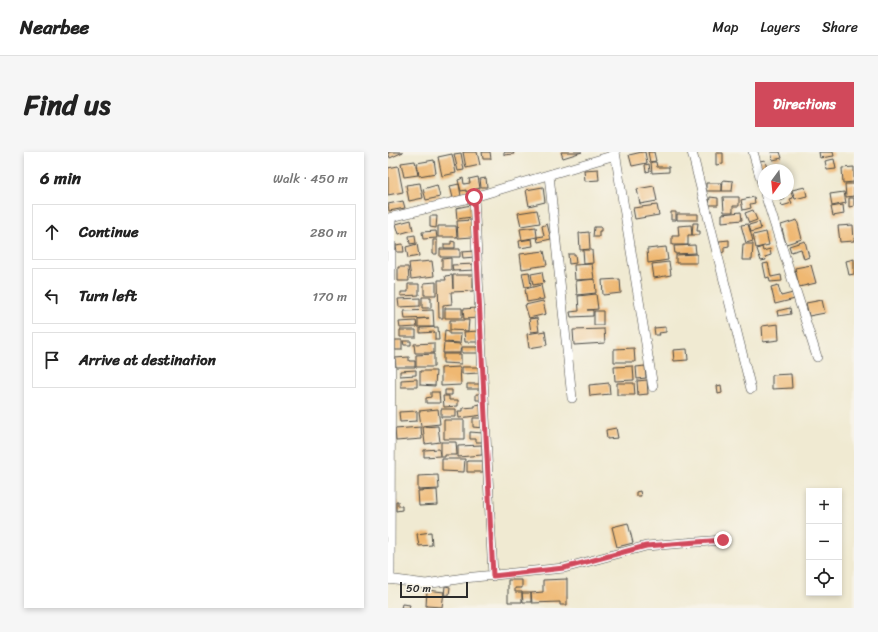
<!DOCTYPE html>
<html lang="en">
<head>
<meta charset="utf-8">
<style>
	body { margin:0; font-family:Sriracha,sans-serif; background:#f6f6f6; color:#222 }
	.controls { position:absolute; right:12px; bottom:12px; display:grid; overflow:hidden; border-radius:0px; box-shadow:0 2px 6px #0003 }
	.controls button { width:36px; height:36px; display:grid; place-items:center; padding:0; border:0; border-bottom:1px solid #e0e0e0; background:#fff; color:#222; font:20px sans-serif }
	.compass { position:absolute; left:370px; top:12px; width:36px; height:36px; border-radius:50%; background:#fff; box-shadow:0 2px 6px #0003; rotate:195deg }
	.scale { position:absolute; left:12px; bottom:10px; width:68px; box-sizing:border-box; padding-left:4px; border:2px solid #2b2b2b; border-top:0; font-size:11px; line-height:14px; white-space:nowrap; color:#2b2b2b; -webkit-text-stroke:3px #f7f3e8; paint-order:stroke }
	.stop { position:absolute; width:12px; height:12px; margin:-9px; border:3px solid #d1495b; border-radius:50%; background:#fff }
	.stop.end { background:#d1495b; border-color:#fff; box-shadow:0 1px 4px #0008 }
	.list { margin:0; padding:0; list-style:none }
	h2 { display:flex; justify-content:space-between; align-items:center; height:52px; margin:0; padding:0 16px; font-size:17px }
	h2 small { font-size:13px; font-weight:400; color:#767676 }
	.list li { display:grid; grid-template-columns:26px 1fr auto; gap:12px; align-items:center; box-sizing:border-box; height:56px; margin:0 8px 8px; padding:0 8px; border:1px solid #e0e0e0; border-radius:0px }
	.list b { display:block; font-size:15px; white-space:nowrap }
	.list em { font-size:13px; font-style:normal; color:#767676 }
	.icon { flex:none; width:22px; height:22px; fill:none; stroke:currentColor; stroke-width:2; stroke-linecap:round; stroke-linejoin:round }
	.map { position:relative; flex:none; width:466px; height:456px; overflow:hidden; border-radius:0px }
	header { display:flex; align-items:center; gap:24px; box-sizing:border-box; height:56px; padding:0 20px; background:#fff; border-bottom:1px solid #e0e0e0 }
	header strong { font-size:19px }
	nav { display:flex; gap:22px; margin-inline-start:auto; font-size:14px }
	.intro { display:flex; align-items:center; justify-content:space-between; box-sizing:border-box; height:96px; padding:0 24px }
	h1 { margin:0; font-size:28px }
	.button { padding:10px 18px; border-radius:0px; background:#d1495b; color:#fff; font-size:14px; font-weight:700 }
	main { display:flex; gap:24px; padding:0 24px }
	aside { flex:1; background:#fff; border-radius:0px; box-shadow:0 2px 6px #0003 }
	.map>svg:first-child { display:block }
	.building { fill:#efb872 }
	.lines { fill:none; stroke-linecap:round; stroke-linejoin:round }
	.street-casing { stroke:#494844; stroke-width:10 }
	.street { stroke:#fff; stroke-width:9 }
	.route { stroke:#d1495b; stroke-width:5 }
</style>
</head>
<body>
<header>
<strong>Nearbee</strong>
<nav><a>Map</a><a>Layers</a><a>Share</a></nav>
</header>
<div class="intro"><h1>Find us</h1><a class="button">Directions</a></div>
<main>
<aside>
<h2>6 min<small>Walk · 450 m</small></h2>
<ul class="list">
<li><svg class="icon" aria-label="ahead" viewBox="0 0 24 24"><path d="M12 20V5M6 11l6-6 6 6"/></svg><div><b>Continue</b></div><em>280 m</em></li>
<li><svg class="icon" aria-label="left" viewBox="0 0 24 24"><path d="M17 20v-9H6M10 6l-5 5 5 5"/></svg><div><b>Turn left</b></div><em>170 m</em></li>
<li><svg class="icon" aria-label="arrive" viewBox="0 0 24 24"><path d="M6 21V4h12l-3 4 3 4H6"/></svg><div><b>Arrive at destination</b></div></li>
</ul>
</aside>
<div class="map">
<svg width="466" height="456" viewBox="0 0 466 456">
	<rect width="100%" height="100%" fill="#f7f3e8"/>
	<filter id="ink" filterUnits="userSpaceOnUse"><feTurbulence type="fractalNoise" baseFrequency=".025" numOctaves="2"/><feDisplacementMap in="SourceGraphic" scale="8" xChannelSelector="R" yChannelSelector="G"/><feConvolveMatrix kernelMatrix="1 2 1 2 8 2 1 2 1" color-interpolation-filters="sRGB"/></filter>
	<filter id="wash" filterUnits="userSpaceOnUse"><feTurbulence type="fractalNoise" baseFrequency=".012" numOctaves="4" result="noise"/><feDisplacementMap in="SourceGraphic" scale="16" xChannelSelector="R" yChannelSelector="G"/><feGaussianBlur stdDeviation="0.9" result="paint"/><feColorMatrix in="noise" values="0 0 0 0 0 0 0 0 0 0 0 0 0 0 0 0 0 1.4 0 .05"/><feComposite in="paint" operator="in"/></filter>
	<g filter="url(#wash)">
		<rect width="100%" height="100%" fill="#f0ead2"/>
		<g id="blocks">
			<path class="building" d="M0 0H15L2 6Z
				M75 0H89L92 13 78 16Z
				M94 0H102L103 7H95Z
				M116 0H125L126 2 116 3Z
				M173 0H194L175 6Z
				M254 0H257L259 11 244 14 241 3Z
				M260 0H266L268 9 262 10Z
				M383 0H392L394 6 385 8Z
				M431 0H445L446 4 432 6Z
				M73 1 76 18 70 19 66 2Z
				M328 1H335V12L328 13Z
				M64 2 68 21 54 24 50 5Z
				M446 7 448 17 439 18 437 9Z
				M46 8 48 21 31 24 29 11Z
				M377 8 379 17 374 18 372 9Z
				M27 9 30 23 16 25 13 11Z
				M263 10H268L269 15H281V20L264 21Z
				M261 12 262 19 258 20 257 13Z
				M10 14 15 40 0 43V16Z
				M466 15V30L455 31 454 16Z
				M210 17 211 28 197 29 196 18Z
				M90 25 92 36 78 40V38L73 39 70 28 75 26 76 32 82 31 81 27Z
				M98 26 99 35H93L92 27Z
				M335 28 345 29 344 39H334Z
				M32 31 35 46 21 49 18 33Z
				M318 31H334V39H318Z
				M71 32 73 44 65 46 62 34Z
				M457 32H466V44L458 45Z
				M49 33 52 45 38 48 35 37Z
				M266 34 269 49 252 52 249 37Z
				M155 35 157 50 141 54 138 38Z
				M417 35 419 44 407 47 404 38Z
				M402 37 405 46 402 47 404 51 394 54 392 49 397 47 396 44 398 43 397 42H400V38Z
				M456 40 458 51 444 54 442 42Z
				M322 45 330 46V53H321Z
				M335 45H351V54H345V60H336Z
				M366 45 367 51 362 52 363 56 355 58 353 48Z
				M461 46H466V54L461 55Z
				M15 49 17 56 1 59 0 52Z
				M83 53 84 65 69 67 68 56Z
				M269 53 271 63 247 67 245 56Z
				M455 53 456 62 445 64 443 55Z
				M149 58 152 71 133 74 130 61Z
				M365 58 369 68 361 71 357 61Z
				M283 60H288V68H283Z
				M353 60 354 68 334 70V62Z
				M289 62H310V68H289Z
				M42 64H49L48 76 42 75Z
				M23 68 25 78 11 82 8 72Z
				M84 68 85 85 70 86 69 69Z
				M409 68 414 87 398 92 393 73Z
				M371 70 373 77 363 80 361 73Z
				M305 71H310L309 79H312V83H304Z
				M159 72 163 87 150 90 149 85 156 84 154 74Z
				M360 72 365 89 358 91 353 73Z
				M303 73 304 83H300V93H284V84H291L290 74Z
				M465 73 466 89 452 90 450 74Z
				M50 74H68L69 85H50Z
				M148 75 149 85 134 88 132 77Z
				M206 75H213V79H211V85H205Z
				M48 79 49 86 35 87 34 80Z
				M201 80 202 97 192 98 191 81Z
				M378 80 381 93 368 96 365 83Z
				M27 83 28 91 22 92 21 84Z
				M144 87 145 94 132 96 131 89Z
				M45 88H49V102H45Z
				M341 88V94L336 95V100L332 101 331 89Z
				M63 89 67 90V96H56V92H63Z
				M417 89 421 105 416 107 413 97 403 100 401 94Z
				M15 92 16 100H9L8 93Z
				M29 92 31 104 20 106 18 95Z
				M355 92H365L364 108H354Z
				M307 93 308 101 287 102 286 94Z
				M278 95 280 108 260 111 259 97Z
				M374 95 375 99 382 97 383 103 377 105 378 108 373 109 369 97Z
				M52 97H72V105H52Z
				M195 98H204L205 111 196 112Z
				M87 99V105L75 106 74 100Z
				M156 99 159 113 134 117 132 102Z
				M180 102H187L188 111 181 112Z
				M309 102V111H288V103Z
				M63 106V118H54V107Z
				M466 107V122L461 123 458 109Z
				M44 109 46 124 23 127 21 111Z
				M281 110 283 123 266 126 264 112Z
				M380 111 383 125 393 123 394 129 382 130 381 125 378 126 375 112Z
				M88 112V118L65 119 64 113Z
				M204 112 206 127 187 128 186 113Z
				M423 113 428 131 411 135 407 116Z
				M10 115H20L21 129H10Z
				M141 120 143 134 137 135 134 121Z
				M154 120 156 131 145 133 143 122Z
				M64 123 65 137V123H85V139L63 140 64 152 55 153V166H51L50 128H58L57 124Z
				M207 127 208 141 189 143 188 129Z
				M232 127 233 141 215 143 214 128Z
				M48 130V143H36V131Z
				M20 132H31V143L13 144V140H20Z
				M153 133 156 147 139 150 137 137Z
				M390 133 393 144 405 141 407 147 387 152 383 135Z
				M208 142 210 157 199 158H205V164L183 165 182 160 191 159 190 144Z
				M34 145H43V156H34Z
				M32 146V154L11 155 10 147Z
				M434 148 437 161 421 164 418 151Z
				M155 149 158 162 141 166 137 153Z
				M57 156H74V166H57Z
				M89 156 90 166 76 167 75 157Z
				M402 156 403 162 390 164 389 159Z
				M45 158 46 175H30V167L41 166 17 167 16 159Z
				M206 159H215V173H206Z
				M149 166 151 179 143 180 141 167Z
				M62 168H81L80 179 62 178Z
				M28 169 29 175 12 176 11 170Z
				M390 172 391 188 375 190 374 174Z
				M50 175 51 188H47V180L32 181V176Z
				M278 175V180L271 181 272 183H267L266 176Z
				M216 177 217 191 186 193 185 178Z
				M12 178H28V185H12Z
				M57 178 61 179V182H73L72 191 56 190Z
				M90 179V190H77L76 180Z
				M157 179 159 193 141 196 139 182Z
				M7 188H14V198H7Z
				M15 189H23V193H16Z
				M46 191V201H27L26 192Z
				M56 191 73 192 72 201H55Z
				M74 195H91V201H74Z
				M246 196 247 210H226V197Z
				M299 197 300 208 286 209 285 198Z
				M46 202V215H28V203Z
				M55 202H73V212L55 211Z
				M21 205V209H27V215H8L7 206Z
				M245 214 246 228 227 229 226 215Z
				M257 214 258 226 249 227 248 215Z
				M72 215 73 233 53 234V216Z
				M74 215H91V221L74 222Z
				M28 218V223L12 224V219Z
				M32 219H48L47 234 32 233Z
				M403 222 404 236 384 237V223Z
				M29 227V235H13V228Z
				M259 228 260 242 250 243 249 229Z
				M221 231 222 242 202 244 201 233Z
				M229 231H246L247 243H229Z
				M79 232H92V237H79Z
				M333 233 334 241 330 242 329 234Z
				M57 238H64V243H57Z
				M43 240H51L52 251H38V246L43 245Z
				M88 242H92L93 248H88Z
				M55 244H61V248H70V254L56 255Z
				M93 252 95 263 71 266 70 259H75V256L87 255V253Z
				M50 257 52 272 33 274 31 259Z
				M53 257H68V265H53Z
				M29 259V269L12 270 11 260Z
				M85 266H95V276L85 275Z
				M56 268H76V287H56Z
				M50 274 52 290 37 292 35 275Z
				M33 275 34 287 8 289 7 277Z
				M228 276 230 286 219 287 218 278Z
				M82 280 95 281 94 290H88V287H82Z
				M53 290H68L69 303H57V305H53Z
				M94 293V303L70 305V294Z
				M51 297 52 304 36 305V298Z
				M54 307H77L76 320 54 319Z
				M79 309H95V320H79Z
				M50 323 51 337 30 338V324Z
				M49 338 50 353 31 354 30 339Z
				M252 339 253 344H248V340Z
				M8 349H10V354H14V358L8 359Z
				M240 371 245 391 229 395 224 375Z
				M43 380 44 393 31 394 29 382Z
				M179 427V453H172V450L144 451 143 441 155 440V428Z
				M120 428H134V436H127V440H134V450H120Z
				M57 434 62 435 61 443H56Z
				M39 438 56 440 54 455 38 454Z
				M134 441H143V450H135Z
				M14 452 22 453 21 456H13Z"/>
		</g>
	</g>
	<g filter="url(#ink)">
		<use href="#blocks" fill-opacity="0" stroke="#494844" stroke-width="1"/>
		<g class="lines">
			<defs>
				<path id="street" d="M227 0 265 235
					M304 0 363 237
					M365 0 376 38
					M161 23 184 246
					M377 42 429 205
					M86 45 105 424
					M0 66 86 45 227 3
					M0 427 38 432 76 426 176 416 258 394 335 388
					M2 428 3 66"/>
			</defs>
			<use href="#street" class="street-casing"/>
			<use href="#street" class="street"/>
		</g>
	</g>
	<g class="lines" filter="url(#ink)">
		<path class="route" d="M86 45 105 424 176 416 258 394 335 388"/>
	</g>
</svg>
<div class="controls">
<button>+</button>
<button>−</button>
<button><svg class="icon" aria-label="locate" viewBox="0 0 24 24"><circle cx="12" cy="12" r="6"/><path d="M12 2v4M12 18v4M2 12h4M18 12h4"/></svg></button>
</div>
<svg class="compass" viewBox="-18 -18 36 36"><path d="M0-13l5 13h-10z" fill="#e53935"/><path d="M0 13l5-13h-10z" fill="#767676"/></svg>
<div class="scale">50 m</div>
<div class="stop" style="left:86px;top:45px"></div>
<div class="stop end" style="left:335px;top:388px"></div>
</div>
</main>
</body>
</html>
